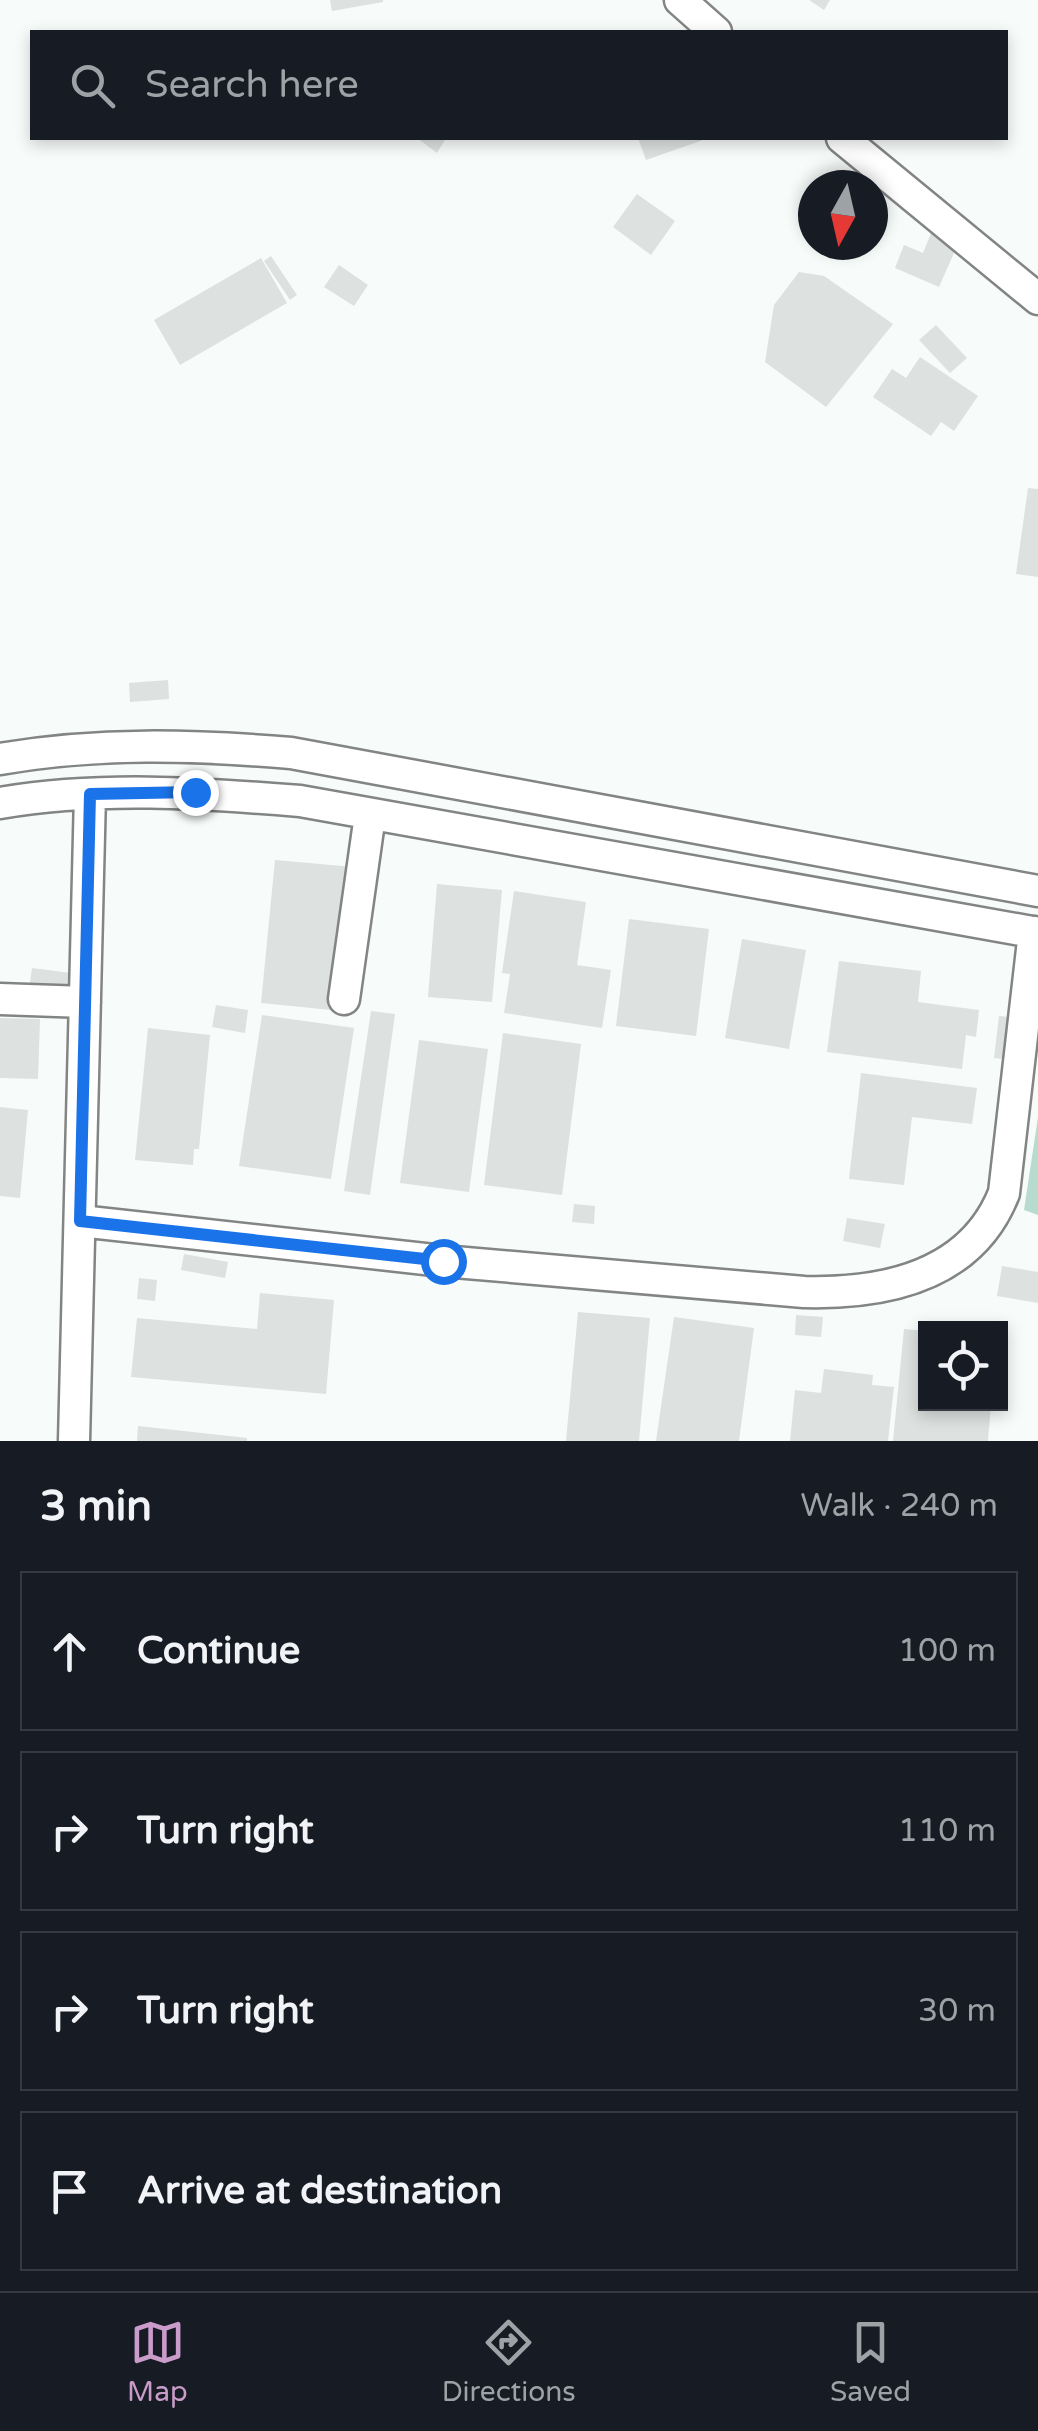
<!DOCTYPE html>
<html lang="en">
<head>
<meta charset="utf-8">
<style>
	body { margin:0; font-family:"Varela Round",sans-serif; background:#20242c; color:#f1f3f6 }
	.controls { position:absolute; right:30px; bottom:30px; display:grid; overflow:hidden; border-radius:0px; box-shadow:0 5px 15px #0003 }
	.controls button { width:90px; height:90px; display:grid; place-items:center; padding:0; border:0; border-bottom:2px solid #363941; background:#171b24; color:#f1f3f6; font:50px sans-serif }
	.compass { position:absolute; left:798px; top:170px; width:90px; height:90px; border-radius:50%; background:#171b24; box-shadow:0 5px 15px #0003; rotate:188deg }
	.stop { position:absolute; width:30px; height:30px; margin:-22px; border:8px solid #1a73e8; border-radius:50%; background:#fff }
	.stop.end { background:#1a73e8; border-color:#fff; box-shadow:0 2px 10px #0008 }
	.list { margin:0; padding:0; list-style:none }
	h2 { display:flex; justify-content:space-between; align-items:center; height:130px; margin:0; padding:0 40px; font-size:42px }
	h2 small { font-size:32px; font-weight:400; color:#9ea1a6 }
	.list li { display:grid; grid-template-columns:65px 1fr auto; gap:30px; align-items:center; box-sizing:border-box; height:160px; margin:0 20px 20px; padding:0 20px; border:2px solid #363941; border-radius:0px }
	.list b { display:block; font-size:38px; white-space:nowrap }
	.list em { font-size:32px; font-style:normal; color:#9ea1a6 }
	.icon { flex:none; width:55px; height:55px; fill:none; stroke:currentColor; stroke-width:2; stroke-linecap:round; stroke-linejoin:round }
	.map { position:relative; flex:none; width:1038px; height:1441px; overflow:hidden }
	.search { position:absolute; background:#171b24; box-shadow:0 5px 15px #0003; left:30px; right:30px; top:30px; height:110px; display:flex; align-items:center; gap:25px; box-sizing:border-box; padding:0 35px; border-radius:0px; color:#9ea1a6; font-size:38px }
	.sheet { height:850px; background:#171b24 }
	nav { display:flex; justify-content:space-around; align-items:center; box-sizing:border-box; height:140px; border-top:2px solid #363941; background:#171b24; font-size:28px; color:#9ea1a6 }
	nav a { display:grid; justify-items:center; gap:5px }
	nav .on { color:#c99cca }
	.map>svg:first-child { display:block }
	.green { fill:#b7dccf }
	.building { fill:#dde1df }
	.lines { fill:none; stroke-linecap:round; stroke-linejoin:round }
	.minor-casing { stroke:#828584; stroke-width:35 }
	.minor { stroke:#fff; stroke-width:30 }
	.route { stroke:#1a73e8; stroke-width:12 }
</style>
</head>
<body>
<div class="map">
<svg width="1038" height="1441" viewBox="0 0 1038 1441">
	<rect width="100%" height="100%" fill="#f7fbfa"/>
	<path class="green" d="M1038 1117V1215L1024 1210Z"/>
	<path class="building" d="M330 0H383V2L332 11Z
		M809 0H830L824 10Z
		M417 138H446L437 153Z
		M638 138H709L646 160Z
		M873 189 885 197 873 213Z
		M637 194 675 221 651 255 613 227Z
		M931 233 958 244 939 287 895 268 904 245 923 253Z
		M271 256 297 295 290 300 264 261Z
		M261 258 287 303 180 365 154 320Z
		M339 265 368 285 354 306 324 287Z
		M799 272 824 276 893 324 826 407 765 362 774 305Z
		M936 325 967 358 950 373 919 340Z
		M920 357 978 396 954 431 941 422 931 436 873 397 892 369 906 378Z
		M1028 488 1038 489V577L1016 574Z
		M168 680 169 699 130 702 129 683Z
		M275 860 365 868 351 1012 261 1003Z
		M437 884 502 890 492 1002 428 997Z
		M514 891 586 902 577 965 611 970 602 1028 504 1013 510 974 502 973Z
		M629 919 709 929 696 1036 616 1026Z
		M742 939 806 950 789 1049 725 1038Z
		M839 961 921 971 918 1002 979 1010 976 1037 966 1035 962 1069 827 1052Z
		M32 968 71 973 69 995 29 990Z
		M216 1005 248 1010 245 1033 212 1027Z
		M371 1011 395 1014 370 1195 344 1191Z
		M262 1015 354 1028 331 1179 239 1166Z
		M999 1016 1019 1018 1014 1060 994 1058Z
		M0 1018 40 1019 38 1079 0 1078Z
		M148 1028 210 1035 199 1149H194L193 1165 135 1160Z
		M503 1033 581 1044 562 1195 484 1185Z
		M419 1040 488 1049 469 1192 400 1183Z
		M861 1073 977 1088 972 1124 912 1117 904 1185 849 1179Z
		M0 1107 28 1110 20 1198 0 1196Z
		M574 1204 595 1206 594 1224 572 1222Z
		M847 1218 885 1224 880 1248 843 1241Z
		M184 1254 228 1262 225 1278 181 1270Z
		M1002 1266 1038 1272V1303L997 1296Z
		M139 1278 157 1280 155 1301 137 1299Z
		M260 1293 334 1300 326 1394 131 1377 137 1318 257 1329Z
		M578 1312 650 1318 639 1441H566Z
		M796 1315 823 1317 821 1337 795 1335Z
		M674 1317 754 1328 739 1441H656Z
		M904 1329 926 1331V1404H991L988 1441H893Z
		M824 1369 873 1375 872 1385 894 1387 888 1441H790L795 1390 821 1393Z
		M138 1426 247 1438V1441H137Z"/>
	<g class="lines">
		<defs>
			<path id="minor" d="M680 0 716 32
				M842 138 1038 299
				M0 759C98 742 193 745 291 753L1038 891
				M0 803C99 786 200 793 300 801L1038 933
				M0 999 85 1002
				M344 999 370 815
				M80 1221 443 1261 804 1292C884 1294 971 1277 1004 1193L1034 932
				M74 1441 90 794"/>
		</defs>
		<use href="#minor" class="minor-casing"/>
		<use href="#minor" class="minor"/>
	</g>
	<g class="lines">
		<path class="route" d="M195 792 90 794 80 1221 443 1261"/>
	</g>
</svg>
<div class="controls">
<button><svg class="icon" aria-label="locate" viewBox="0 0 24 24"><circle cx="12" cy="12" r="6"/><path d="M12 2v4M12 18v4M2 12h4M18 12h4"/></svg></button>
</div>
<svg class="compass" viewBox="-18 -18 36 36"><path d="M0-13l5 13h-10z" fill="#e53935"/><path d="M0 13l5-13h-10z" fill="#9ea1a6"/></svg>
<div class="stop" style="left:443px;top:1261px"></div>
<div class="stop end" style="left:195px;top:792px"></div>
<div class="search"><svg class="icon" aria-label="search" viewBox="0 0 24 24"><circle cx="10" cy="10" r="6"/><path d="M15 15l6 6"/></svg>Search here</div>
</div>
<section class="sheet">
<h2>3 min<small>Walk · 240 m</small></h2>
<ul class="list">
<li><svg class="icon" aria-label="ahead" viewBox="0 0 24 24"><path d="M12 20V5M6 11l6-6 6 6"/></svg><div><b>Continue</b></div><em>100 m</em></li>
<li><svg class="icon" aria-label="right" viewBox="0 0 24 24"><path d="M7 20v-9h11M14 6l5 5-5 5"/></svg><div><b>Turn right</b></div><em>110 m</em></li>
<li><svg class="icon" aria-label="right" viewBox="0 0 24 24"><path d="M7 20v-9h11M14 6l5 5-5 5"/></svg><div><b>Turn right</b></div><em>30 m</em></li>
<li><svg class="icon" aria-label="arrive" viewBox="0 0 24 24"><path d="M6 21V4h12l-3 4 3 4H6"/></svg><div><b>Arrive at destination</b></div></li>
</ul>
</section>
<nav>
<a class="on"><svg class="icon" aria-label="map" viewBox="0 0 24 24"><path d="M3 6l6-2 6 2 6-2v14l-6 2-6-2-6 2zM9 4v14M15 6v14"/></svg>Map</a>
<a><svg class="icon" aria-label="directions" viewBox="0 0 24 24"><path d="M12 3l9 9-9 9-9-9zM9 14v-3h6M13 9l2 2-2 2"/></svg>Directions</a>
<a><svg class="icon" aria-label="saved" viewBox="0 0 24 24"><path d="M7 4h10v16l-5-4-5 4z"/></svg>Saved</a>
</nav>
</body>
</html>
